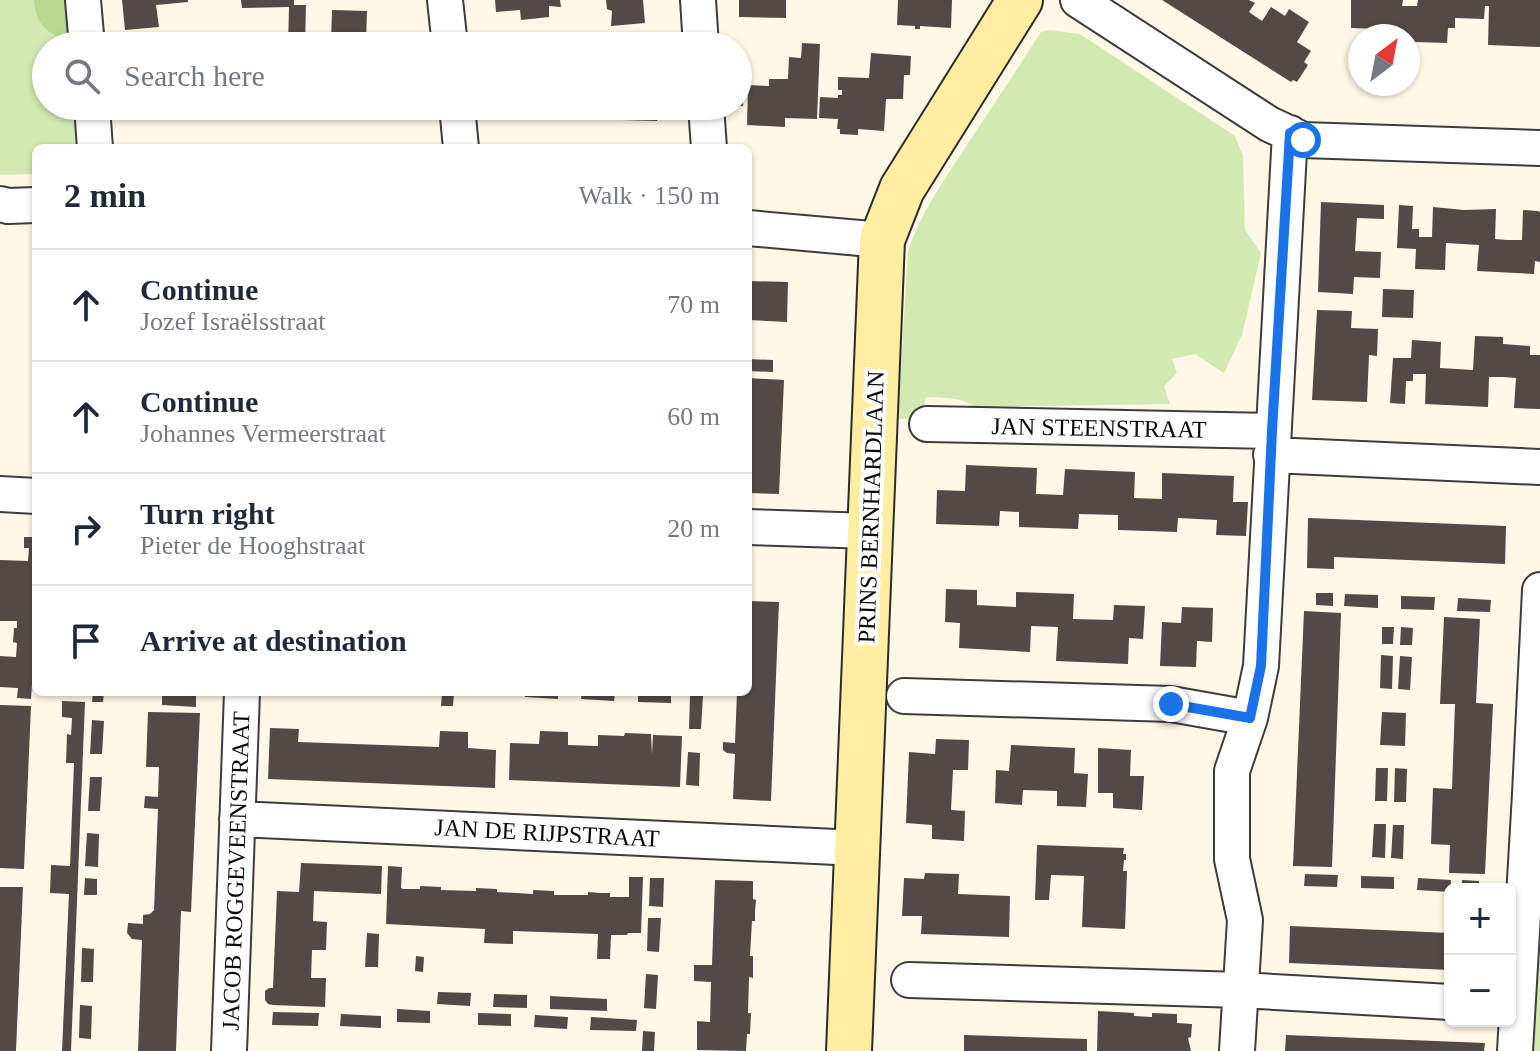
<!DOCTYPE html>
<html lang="en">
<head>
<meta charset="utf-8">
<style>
	body { margin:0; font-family:"Times New Roman",serif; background:#f6f6f7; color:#1f2937 }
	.controls { position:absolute; right:24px; bottom:24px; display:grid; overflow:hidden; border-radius:12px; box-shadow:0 2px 6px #0004 }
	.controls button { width:72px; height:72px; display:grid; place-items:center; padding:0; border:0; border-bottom:2px solid #e0e1e3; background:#fff; color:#1f2937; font:40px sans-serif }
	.compass { position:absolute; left:1348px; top:24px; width:72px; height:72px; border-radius:50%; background:#fff; box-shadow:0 2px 6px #0004; rotate:32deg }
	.stop { position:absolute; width:24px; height:24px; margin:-18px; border:6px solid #1a73e8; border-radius:50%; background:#fff }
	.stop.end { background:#1a73e8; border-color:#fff; box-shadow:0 2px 8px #0008 }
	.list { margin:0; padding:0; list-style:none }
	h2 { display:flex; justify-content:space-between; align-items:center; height:104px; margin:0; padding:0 32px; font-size:34px }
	h2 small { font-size:26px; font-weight:400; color:#747a83 }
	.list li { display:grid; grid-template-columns:52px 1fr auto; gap:24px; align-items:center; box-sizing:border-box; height:112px; padding:0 32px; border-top:2px solid #e0e1e3 }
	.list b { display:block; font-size:30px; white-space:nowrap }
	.list p { margin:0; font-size:26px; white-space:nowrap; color:#747a83 }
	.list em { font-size:26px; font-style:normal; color:#747a83 }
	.icon { flex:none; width:44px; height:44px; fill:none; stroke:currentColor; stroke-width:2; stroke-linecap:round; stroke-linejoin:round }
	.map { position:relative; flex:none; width:1540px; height:1051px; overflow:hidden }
	.search { position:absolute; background:#fff; box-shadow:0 2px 6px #0004; left:32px; top:32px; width:720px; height:88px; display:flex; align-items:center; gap:20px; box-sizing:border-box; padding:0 28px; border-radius:44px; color:#747a83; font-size:30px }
	.panel { position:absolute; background:#fff; box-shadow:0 2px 6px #0004; left:32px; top:144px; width:720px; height:552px; border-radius:12px }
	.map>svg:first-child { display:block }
	.green { fill:#d2e9b1 }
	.forest { fill:#b7da90 }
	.building { fill:#524a46 }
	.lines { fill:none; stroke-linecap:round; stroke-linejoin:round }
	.street-casing { stroke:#3d3d3d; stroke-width:38 }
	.secondary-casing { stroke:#2c2c2c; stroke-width:48 }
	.street { stroke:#fff; stroke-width:34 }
	.secondary { stroke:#ffeda1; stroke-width:44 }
	.route { stroke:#1a73e8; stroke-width:10 }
	.labels { text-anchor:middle; stroke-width:8; stroke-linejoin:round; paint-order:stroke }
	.street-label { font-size:24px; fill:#0a0a0a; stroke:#fff }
</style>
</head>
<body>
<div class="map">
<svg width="1540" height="1051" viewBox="0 0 1540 1051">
	<rect width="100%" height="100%" fill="#fff8e6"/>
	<path class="green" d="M0 0H77L82 46H46V106H87L86 148H36V174L0 175Z
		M1049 30 1080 34 1235 136 1243 156 1245 230 1261 253 1242 335 1224 373 1195 354 1172 359 1177 373 1164 386 1170 404 975 407C963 397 943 398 928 397L925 399 924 418 898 419 908 251C920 214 944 180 965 148 991 109 1016 71 1041 32Z
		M1540 839V1051H1532Z"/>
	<path class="forest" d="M34 0H74L78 45C53 37 36 29 34 0Z"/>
	<path class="building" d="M122 0H188V2L156 5 159 27 125 30Z
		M241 0H294V5H306L305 46H288L289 7 242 8Z
		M495 0H560L561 7 549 6V17L521 20 520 10 496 12Z
		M606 0H643L645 23 611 26 612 11 607 9Z
		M739 0H786V18L739 17Z
		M898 0H952L951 28 920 26V29H915V26L897 25Z
		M1162 0H1249L1255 3 1249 12 1262 21 1271 7 1285 16 1289 9 1309 22 1297 42 1311 51 1304 62 1308 65 1297 82 1293 80 1291 82Z
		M1351 0H1403L1402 6H1417L1418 0H1540V47L1488 45 1489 6H1485L1484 19 1455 18V28H1448L1447 43 1416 42H1408V36H1385L1386 25H1379V29L1351 28Z
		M332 10 367 11 366 42H359L358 46H341V42L331 41Z
		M591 37 608 38 607 46H591Z
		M171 40 172 46H141V43Z
		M802 43 820 44 817 119 785 118V127L747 125 748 85 769 86V79H788L789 57 801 58Z
		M871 53 911 56 910 75H904L903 99H886L884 131 858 129V135L840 134V129H837L838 119 819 118 820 97 838 98V95H842V90H838V77L869 78Z
		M738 85H744L743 106H738Z
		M496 106H532V116L496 115Z
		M559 106H593L592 119 559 118Z
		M622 106H670L671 114 658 113 657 121 621 120Z
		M1321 202 1384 205V219L1357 218 1355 251 1381 252 1380 278 1354 277 1353 294 1318 292Z
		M1399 205 1413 206 1412 229H1419V237H1432L1433 207 1464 210 1496 209 1495 239 1507 240H1522L1523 210 1538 211 1540 212V262L1535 261 1534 274 1477 271 1479 245 1446 243 1445 270 1415 269 1416 249 1397 248Z
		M748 281 788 282 787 322 748 320Z
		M1383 289 1414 290 1413 318 1382 317Z
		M1317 310 1352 311 1351 328 1378 329 1377 356 1369 355 1367 402 1312 400Z
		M1475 336 1503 337V344L1530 346V355H1540V409L1514 408 1516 378 1503 377H1489L1488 407 1425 404 1426 374H1413V381H1406L1405 404 1390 403 1393 358H1411L1412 340 1441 342 1440 368 1473 370Z
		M748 359 773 360V372L748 371Z
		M748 378 784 380 779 494 748 493Z
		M966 465 1037 468 1036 494 1063 495 1065 469 1135 472 1134 498 1162 499V473L1234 476 1233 502H1248L1246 536 1216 535 1217 520 1178 518 1177 532 1118 530V515L1079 514 1078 529 1019 527V512L1000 511 999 526 936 524 937 490 965 491Z
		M1308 518 1506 526 1505 564 1334 557V569L1307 568Z
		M24 537H36V592H33L32 608H36V670H33L31 699 17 698 18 688 0 687V656L16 657 17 643 13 642 14 628H17V621H0V560L28 561 29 548H24Z
		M946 589 977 590V605L1016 607V592L1074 594 1073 619 1113 620 1114 605 1145 606 1143 639 1129 638 1128 664 1056 661 1058 627 1031 626 1030 652 959 648 960 623 945 622Z
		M1316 593H1333V606L1316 605Z
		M1345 594 1378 595V608L1344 606Z
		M1401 596 1435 597 1434 610 1401 609Z
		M1458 598 1491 600 1490 612 1457 611Z
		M748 601 779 602 771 801 733 799 735 754 727 753 723 750V742L735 743 737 692H748Z
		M1182 607 1213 608 1212 642 1197 641 1196 667 1160 666 1162 622 1181 623Z
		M1304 611 1341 613 1332 867 1293 866Z
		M1444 617 1480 619 1476 703 1493 704 1485 874 1449 873 1450 845 1431 844 1433 788 1452 789 1455 704H1440Z
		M1382 627H1394L1393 644H1382Z
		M1401 627 1413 628 1412 645H1400Z
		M1381 655 1393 656 1392 689 1380 688Z
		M1400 656 1412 657 1410 690 1398 689Z
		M93 692H104L103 702H92Z
		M162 692H196V707L162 705Z
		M442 692H454L453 706H441Z
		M525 692H558V699L525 697Z
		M582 692H615L614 701 581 699Z
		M638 692H671V703L638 702Z
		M690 696H703L701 729H689Z
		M62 701 85 702 71 1051H62L69 894 50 893 51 865 70 866 74 763H66L67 734 71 735 72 718 62 717Z
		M0 705 31 706 24 869 0 868Z
		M148 712 200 713 191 912 181 911 176 1051H138L142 940 132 939 127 933 128 923 143 924V915L150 914 154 910 158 809 144 808 145 796 158 797 159 767H146Z
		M1382 712 1406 713 1405 746 1380 745Z
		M92 720 104 721 102 754H90Z
		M270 728 299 729 298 742 439 747 440 731 468 732V748L496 750 495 788 268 779Z
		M540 731 568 732V745L596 746H598V735L624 736 625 733 651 734 652 754 653 735 682 736 680 787 509 780 510 743 539 744Z
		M936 739 969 740 968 770H953L951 810 965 811 964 841 932 839V825L906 823 909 752 935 754Z
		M1011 745 1075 748 1074 773 1088 774 1086 807 1057 806V791L1023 790 1022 805 995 803 996 770 1009 771Z
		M1098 748 1131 750 1130 776H1144L1142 810 1113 808V793H1098Z
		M688 752 700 753 699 786 686 785Z
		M1376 768H1388L1387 801H1375Z
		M1395 768 1407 769 1406 802H1394Z
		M90 777H102L100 811H88Z
		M1374 824H1386L1385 858 1372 857Z
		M1393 825H1404L1403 859 1391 858Z
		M87 833 99 834 98 867 85 866Z
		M1037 845 1124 848 1123 854H1126V860H1124L1123 871H1127L1125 929 1082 927 1084 876 1051 875 1049 900H1035Z
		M301 863 382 866 381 894 314 891 313 921 327 922 326 950H312L311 978H326L325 1007 273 1005 268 1004 265 1000V991L269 988H273L277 891 299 892Z
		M388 866 402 867 401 888 403 889H420V886L441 887V890L476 891V888L497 889V892L533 894V890L554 891V895H588V892L600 893H610V897H629V877H643L641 933H628L627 935H611L610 959H597L598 934 513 931V944L484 943 485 929 386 924Z
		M925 873 959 874 958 894 1010 896 1009 937 921 934 922 916H902L904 878 924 879Z
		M1305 874 1338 875 1337 887 1304 886Z
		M1361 876 1394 877V889L1361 888Z
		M85 878 97 879V895H84Z
		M650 878H664L663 907 649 906Z
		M1418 878 1451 880 1450 892 1417 890Z
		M715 880 753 881V899L756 900 755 911V921H752L750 956H753V978L749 977 748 1013H751L750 1034H747L746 1051 697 1050V1021L710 1022 711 982 694 981V965H712Z
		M1462 880 1479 881V889H1462Z
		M0 887H23L16 1051H0Z
		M648 918H661L659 952 647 951Z
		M1290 926 1450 933V970L1289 963Z
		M367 933 379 934 378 967H365Z
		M82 948 94 949 93 982H81Z
		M416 956 424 957 423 972 415 971Z
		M646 974 658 975 656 1009 644 1008Z
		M438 992 471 993 470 1006 437 1004Z
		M494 994 527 995V1008L493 1007Z
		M550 996 607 999V1011L550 1009Z
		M80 1005 92 1006 91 1039 79 1038Z
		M397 1009 430 1011V1023L397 1022Z
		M1098 1011 1134 1013V1016L1152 1017V1013L1177 1014V1023L1192 1024 1191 1037 1188 1038 1191 1051H1097Z
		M273 1012 319 1013 318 1026 272 1025Z
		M478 1013 511 1014V1026L478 1025Z
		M341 1014 381 1016V1028L340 1026Z
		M535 1015 568 1017 567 1029 534 1027Z
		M591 1017 637 1020 636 1031 590 1030Z
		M643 1031 655 1032 654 1051H642Z
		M964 1035 1087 1039V1051H964Z
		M1286 1035 1485 1043 1484 1051H1285Z"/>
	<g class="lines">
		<defs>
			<path id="street" d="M83 0 87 46
				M445 0 450 46
				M698 0 701 46
				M1078 0 1269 124 1303 140 1540 148
				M92 106 95 148
				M457 106 461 148
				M706 106 709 148
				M0 204 8 206 36 205
				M748 228 882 240
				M927 424 1272 431
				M1271 455 1540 467
				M0 494 36 496
				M748 527 871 531
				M904 696 1171 704 1250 718
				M237 819 858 848
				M909 980 1241 990 1450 1002
				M229 1051 242 692
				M1237 1051 1245 920 1232 859V771L1250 718 1261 666 1290 133
				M1515 1051 1530 794 1540 590"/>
			<path id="secondary" d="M849 1051 882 240 902 189 1020 0"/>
		</defs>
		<use href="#street" class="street-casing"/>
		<use href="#secondary" class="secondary-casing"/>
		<use href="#street" class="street"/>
		<use href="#secondary" class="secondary"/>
	</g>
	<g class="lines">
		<path class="route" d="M1171 704 1250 718 1261 666 1272 431 1290 133 1303 140"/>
	</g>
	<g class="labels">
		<g class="street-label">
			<text transform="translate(1099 428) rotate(1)" y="8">JAN STEENSTRAAT</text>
			<text transform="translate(871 507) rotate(-88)" y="8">PRINS BERNHARDLAAN</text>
			<text transform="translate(547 833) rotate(3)" y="8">JAN DE RIJPSTRAAT</text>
			<text transform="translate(236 871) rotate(-88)" y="8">JACOB ROGGEVEENSTRAAT</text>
		</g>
	</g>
</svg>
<div class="controls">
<button>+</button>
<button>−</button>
</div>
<svg class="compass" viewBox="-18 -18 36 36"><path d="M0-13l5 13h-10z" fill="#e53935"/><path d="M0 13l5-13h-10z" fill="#747a83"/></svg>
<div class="stop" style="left:1303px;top:140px"></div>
<div class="stop end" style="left:1171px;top:704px"></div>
<div class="search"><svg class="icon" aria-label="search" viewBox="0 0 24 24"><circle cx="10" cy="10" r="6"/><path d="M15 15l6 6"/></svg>Search here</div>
<section class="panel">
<h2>2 min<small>Walk · 150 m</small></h2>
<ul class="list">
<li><svg class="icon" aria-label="ahead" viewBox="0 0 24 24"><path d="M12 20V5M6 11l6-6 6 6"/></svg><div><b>Continue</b><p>Jozef Israëlsstraat</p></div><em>70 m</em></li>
<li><svg class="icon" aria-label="ahead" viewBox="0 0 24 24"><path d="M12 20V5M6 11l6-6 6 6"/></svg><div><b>Continue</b><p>Johannes Vermeerstraat</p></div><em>60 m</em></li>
<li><svg class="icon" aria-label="right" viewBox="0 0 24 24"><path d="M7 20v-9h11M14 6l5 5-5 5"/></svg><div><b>Turn right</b><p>Pieter de Hooghstraat</p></div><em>20 m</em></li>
<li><svg class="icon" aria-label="arrive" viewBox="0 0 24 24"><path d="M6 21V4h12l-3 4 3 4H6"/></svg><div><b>Arrive at destination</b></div></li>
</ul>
</section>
</div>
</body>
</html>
